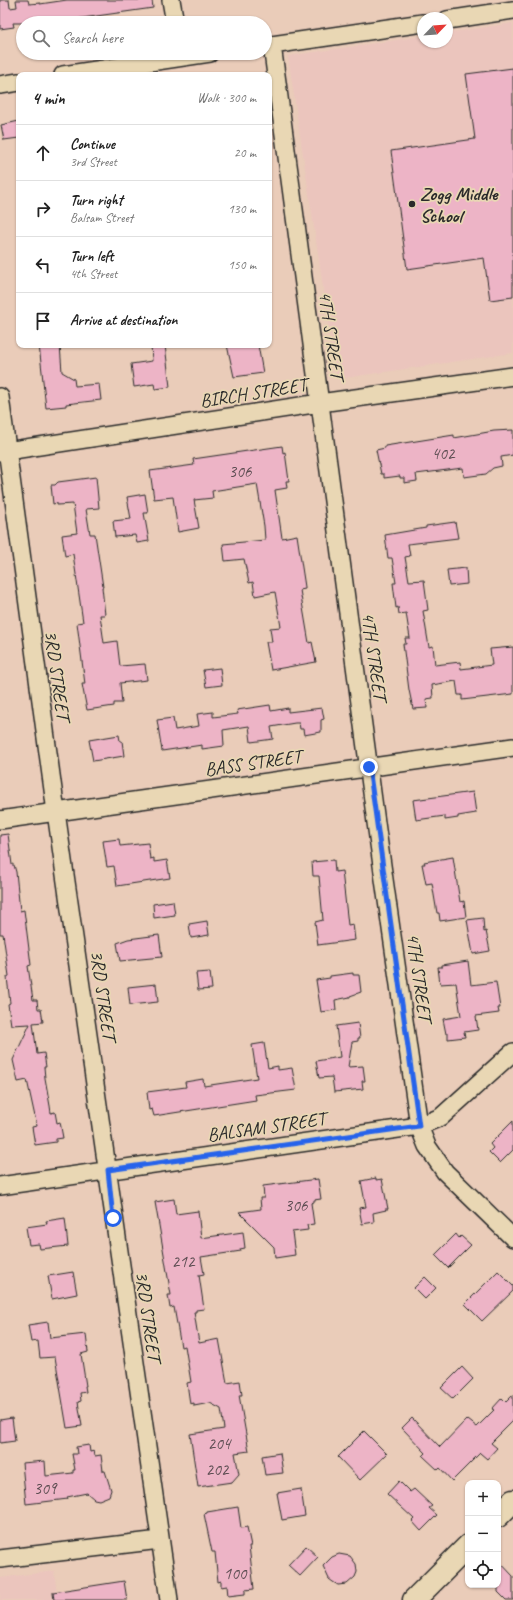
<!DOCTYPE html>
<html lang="en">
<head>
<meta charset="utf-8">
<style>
	body { margin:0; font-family:Caveat,sans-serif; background:#f2f2f2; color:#222 }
	.controls { position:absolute; right:12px; bottom:12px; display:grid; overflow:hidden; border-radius:8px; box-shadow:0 1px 3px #0004 }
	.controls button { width:36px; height:36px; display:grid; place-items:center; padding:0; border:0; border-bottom:1px solid #e0e0e0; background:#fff; color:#222; font:20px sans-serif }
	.compass { position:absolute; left:417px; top:12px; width:36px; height:36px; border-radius:50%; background:#fff; box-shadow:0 1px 3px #0004; rotate:65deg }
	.stop { position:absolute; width:12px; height:12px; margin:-9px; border:3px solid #2563eb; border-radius:50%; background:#fff }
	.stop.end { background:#2563eb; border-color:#fff; box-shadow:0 1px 4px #0008 }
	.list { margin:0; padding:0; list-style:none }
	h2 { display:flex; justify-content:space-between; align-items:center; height:52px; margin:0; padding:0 16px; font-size:17px }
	h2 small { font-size:13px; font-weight:400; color:#767676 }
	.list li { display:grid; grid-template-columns:26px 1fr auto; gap:12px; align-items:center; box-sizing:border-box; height:56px; padding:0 16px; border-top:1px solid #e0e0e0 }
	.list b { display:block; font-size:15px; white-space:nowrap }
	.list p { margin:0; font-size:13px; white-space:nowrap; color:#767676 }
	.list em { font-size:13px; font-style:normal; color:#767676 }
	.icon { flex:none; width:22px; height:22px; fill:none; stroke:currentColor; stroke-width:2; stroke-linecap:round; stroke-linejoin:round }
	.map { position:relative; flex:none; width:513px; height:1600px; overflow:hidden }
	.search { position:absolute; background:#fff; box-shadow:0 1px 3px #0004; left:16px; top:16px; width:256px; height:44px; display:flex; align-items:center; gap:10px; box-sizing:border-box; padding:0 14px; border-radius:22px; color:#767676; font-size:15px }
	.panel { position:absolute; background:#fff; box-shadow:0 1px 3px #0004; left:16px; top:72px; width:256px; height:276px; border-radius:8px }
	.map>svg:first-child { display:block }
	.built { fill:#ebc5bd }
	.building { fill:#edb4c6; stroke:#2b2b2b }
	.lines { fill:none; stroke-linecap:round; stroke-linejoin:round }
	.minor-casing { stroke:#2b2b2b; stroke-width:20 }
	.primary-casing { stroke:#2b2b2b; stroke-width:25 }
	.minor { stroke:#e9d7b4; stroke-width:17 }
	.primary { stroke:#e9d7b4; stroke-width:22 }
	.route { stroke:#2563eb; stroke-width:5 }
	.poi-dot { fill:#2b2b2b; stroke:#e9d7b4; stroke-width:1.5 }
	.labels { text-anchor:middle; stroke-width:3.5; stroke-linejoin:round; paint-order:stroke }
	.number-label { font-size:17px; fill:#5c4d52 }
	.poi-label { font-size:19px; font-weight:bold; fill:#2b2b2b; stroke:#e9d7b4; text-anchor:start }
	.street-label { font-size:19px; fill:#2b2b2b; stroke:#e9d7b4 }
</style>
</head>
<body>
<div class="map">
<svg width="513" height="1600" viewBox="0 0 513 1600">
	<rect width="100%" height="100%" fill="#eaccb9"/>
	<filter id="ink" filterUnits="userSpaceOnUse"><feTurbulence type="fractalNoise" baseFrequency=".025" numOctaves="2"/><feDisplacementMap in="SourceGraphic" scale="8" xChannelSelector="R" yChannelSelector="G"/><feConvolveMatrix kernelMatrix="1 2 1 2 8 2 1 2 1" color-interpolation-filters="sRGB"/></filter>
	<g filter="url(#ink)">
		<path class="built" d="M513 23V353L337 379 288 56 423 36V42H447V33Z
			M54 1571 58 1600H0V1578Z"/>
		<path class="building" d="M0 0H9L10 8 17 7 16 0H28L29 4 40 3V4L67 0H152L153 8 47 23H13L14 27 0 29Z
			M513 68V297L490 300 484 258 407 269 391 151 475 139 466 74Z
			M19 121V138L4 140 1 125Z
			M39 345H60L62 372 74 379 75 386 99 384 101 400 66 404V406L46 408Z
			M151 345H165L170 387 155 389 154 384 134 387 131 364 152 361Z
			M227 345H258L263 373 234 377Z
			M513 430V455L501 457 502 466 493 468 486 474 464 477 463 468 416 474 417 481 404 483V478H400V476L384 478V474H381L376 450 385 448V446L454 435V438L494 431Z
			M282 446 283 453 285 452 289 481H286L287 488 275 490 282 538 297 535 305 587V589L300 590 309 643 312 642 316 662 271 670 266 642H272L270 628 281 627 275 592 255 596 253 582 249 583 244 559 225 561 223 544 265 540 264 526 257 484 212 491 213 498 194 500 199 528 178 532 173 497 154 499 150 471 194 465 193 459Z
			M96 477 99 508 86 509 90 534H95L103 587H102L105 615H100L104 643 117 641 120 666 145 664 147 680 120 683 122 703H114V706L87 710 82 684H85L77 623 83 622 73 554 65 556 62 535 77 533 73 504 57 505V503L53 504 51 485H55L58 482Z
			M145 494 148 513H144L149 541 137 543 135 535 115 537 113 521 131 519 127 497Z
			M455 522 458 538 408 544 410 556 405 557 409 581 424 580 428 610 423 611 429 647 433 646 435 665 460 662 461 669 492 665 490 649 513 647V694L462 700V695H458L456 681 432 685 433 698 426 699 427 708 413 709 409 690 403 644H406L405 638H410L406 613 399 614 398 607 396 608 393 583H396L392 558H388L385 535 426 528V526Z
			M466 568 467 584 449 586 447 570Z
			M220 668 222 685 206 687 203 670Z
			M270 705 271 711 288 708V712L322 708 324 719 321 720V732L304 735 303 729H300L299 723H295L271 727 273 739 251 742 249 726 223 730 224 746 202 749V745L162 751 157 720 173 718 175 730 199 726 197 714 213 712V717L238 714 237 710Z
			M119 735 120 741H122L124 756 93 761 89 740Z
			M473 792 476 813 458 816V818L445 820V816L416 820 413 800Z
			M8 834 12 865H14L16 872 20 911 24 910 31 965 28 966 33 1000H37L38 1009H41L43 1022 33 1023 37 1054 44 1053 46 1067H44L45 1078 50 1106 51 1113 55 1112 57 1123 60 1122 63 1138 56 1139V1142L35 1145 32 1127 37 1126 27 1080 18 1082 13 1060 30 1024 11 1025 8 1004 10 1003 7 977 9 976 3 934H0V835Z
			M119 839 120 846 148 843 150 859 154 858V862L167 860 170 878 117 886 114 866 107 867 103 841Z
			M453 857 460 902 464 901 466 917 440 921 439 913H437L432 883 426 884 422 864H425L424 862Z
			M334 860 335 872 342 871 348 925 353 924 355 940 318 945 315 922 323 920 319 876H313L312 862Z
			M173 901 175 915 154 918 153 904Z
			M483 918 484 932 486 931 490 951 473 954 467 920Z
			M207 921 209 935 191 938 189 924Z
			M159 935 162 957 120 961 117 943 128 939Z
			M468 961 471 985 496 982 500 1008H498L499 1013 476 1016 478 1030 464 1032 465 1037 448 1039V1034H446L443 1019 461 1016 456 983 440 984 438 967H442V965Z
			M210 972 212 989 198 990 196 973Z
			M353 973V975H359L361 992 350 996V997L335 1000 336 1010 321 1012 316 980 330 978V976Z
			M156 984 158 1002 130 1005 128 987Z
			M358 1023 360 1038H358V1041L352 1042 348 1067 363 1066 365 1081H362L363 1089 334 1092 332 1077 319 1078 316 1061 340 1057 336 1026Z
			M264 1043 268 1068 278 1066V1070L292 1068 296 1090 255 1095 256 1100 154 1116 152 1109 149 1110 147 1092 186 1087 185 1082 203 1079 204 1086 257 1078 252 1045Z
			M513 1121V1150L500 1163 489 1152 493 1148 490 1144Z
			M376 1178V1180L382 1179 388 1209H385L386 1210 373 1213 374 1222 362 1224 359 1208 366 1207 361 1181Z
			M318 1179 321 1199 314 1200V1202L311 1203 314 1224 307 1225 308 1230 292 1232 295 1255 275 1258 274 1247 239 1212 261 1209 260 1198H264L263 1186Z
			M174 1199 176 1214 198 1211 201 1238 243 1232 245 1248 240 1249 241 1251 201 1257 204 1274 199 1275 204 1309 196 1310V1312H194L199 1343 219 1339 227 1383 240 1381 242 1395H239L249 1451 235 1453 239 1474 232 1482 198 1487 190 1434 224 1429 221 1409 210 1403 194 1406V1403L190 1404 187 1383 191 1382 185 1346 181 1347 174 1307 170 1308 168 1295H171L155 1202Z
			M65 1218 68 1246 40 1249 39 1244 29 1245 26 1227 47 1224 46 1221Z
			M456 1234 459 1238 461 1236 471 1245 448 1268 435 1255Z
			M498 1271 513 1286V1291L482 1321 465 1304Z
			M73 1272 77 1294 52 1299 48 1276Z
			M425 1277 436 1288 425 1299 414 1288Z
			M48 1322 50 1338 86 1334 88 1352 81 1354 86 1386H85L86 1392 80 1393 81 1401 78 1402 82 1426 67 1428 55 1357 40 1358 38 1341 31 1342 28 1325Z
			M462 1367 473 1379 453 1399 441 1388Z
			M513 1395V1421L491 1443 497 1448 487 1459 480 1453 452 1481 440 1468 438 1470 423 1456 426 1453 402 1428 412 1418 440 1447 466 1420 467 1421 468 1420 477 1427 494 1410 492 1409 502 1398 506 1402Z
			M12 1418 15 1441 0 1443V1420Z
			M364 1431 387 1454 360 1480 338 1457Z
			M89 1445 90 1452 94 1451 95 1456 101 1455 103 1471H105L111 1490 109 1496 99 1500 94 1499 87 1493 67 1497 68 1499 26 1504 22 1463 45 1461 46 1476 73 1473V1470H75L72 1454H77L76 1447Z
			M280 1453 283 1473 265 1475 262 1456Z
			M399 1481 410 1492 414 1489 432 1506 429 1508 437 1515 421 1531 412 1521 414 1519 387 1494Z
			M301 1489 305 1516 282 1520 277 1493Z
			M238 1507 241 1528 247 1527 251 1546H249L254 1589 245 1590V1594L228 1596 227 1586 221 1587V1581L218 1582 215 1552H212L204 1514 207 1513V1512Z
			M306 1546 318 1557 300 1576 288 1565Z
			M339 1554 350 1556 356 1564 357 1572 355 1577 347 1584 338 1585 333 1582 329 1579 323 1566 332 1557Z
			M498 1560 513 1576V1600H506L498 1592Z
			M124 1581 127 1600H54L53 1592Z"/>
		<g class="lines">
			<defs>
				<path id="minor" d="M171 0 175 23
					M447 20 513 10
					M272 45 377 830 419 1126 427 1146 445 1172 513 1238
					M265 46 423 23
					M63 75 210 53
					M0 85 19 82
					M0 397 56 812 169 1600
					M0 452 320 403 513 376
					M0 820 513 747
					M0 1186 419 1126 441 1117 513 1052
					M0 1559 160 1540"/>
				<path id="primary" d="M498 1516 513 1501
					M414 1600 468 1546"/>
			</defs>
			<use href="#minor" class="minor-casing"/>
			<use href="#primary" class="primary-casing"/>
			<use href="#minor" class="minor"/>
			<use href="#primary" class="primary"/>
		</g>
	</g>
	<g class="lines" filter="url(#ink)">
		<path class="route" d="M113 1218 108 1170 419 1126 369 767"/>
	</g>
	<circle class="poi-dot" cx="412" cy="204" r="4"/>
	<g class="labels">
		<g class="number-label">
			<text x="443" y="459">402</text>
			<text x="240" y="477">306</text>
			<text x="296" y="1211">306</text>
			<text x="183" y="1267">212</text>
			<text x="219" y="1449">204</text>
			<text x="217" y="1475">202</text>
			<text x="45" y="1494">309</text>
			<text x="235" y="1579">100</text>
		</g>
		<g class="poi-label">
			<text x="420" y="200">Zogg Middle<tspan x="420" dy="22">School</tspan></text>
		</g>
		<g class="street-label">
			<text transform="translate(332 335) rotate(82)" y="7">4TH STREET</text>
			<text transform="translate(253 392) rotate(-9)" y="7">BIRCH STREET</text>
			<text transform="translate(375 656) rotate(82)" y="7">4TH STREET</text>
			<text transform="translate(58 675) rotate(82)" y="7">3RD STREET</text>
			<text transform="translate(253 762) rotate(-8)" y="7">BASS STREET</text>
			<text transform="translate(420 977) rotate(82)" y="7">4TH STREET</text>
			<text transform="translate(104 995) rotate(82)" y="7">3RD STREET</text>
			<text transform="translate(266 1126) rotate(-8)" y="7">BALSAM STREET</text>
			<text transform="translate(149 1316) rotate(82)" y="7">3RD STREET</text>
		</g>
	</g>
</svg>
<div class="controls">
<button>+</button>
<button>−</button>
<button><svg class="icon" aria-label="locate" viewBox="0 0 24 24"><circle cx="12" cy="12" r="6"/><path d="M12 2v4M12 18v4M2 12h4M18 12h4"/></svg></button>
</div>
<svg class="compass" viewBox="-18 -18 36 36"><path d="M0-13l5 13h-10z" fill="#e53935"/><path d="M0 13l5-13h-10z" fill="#767676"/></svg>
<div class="stop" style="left:113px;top:1218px"></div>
<div class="stop end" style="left:369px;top:767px"></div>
<div class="search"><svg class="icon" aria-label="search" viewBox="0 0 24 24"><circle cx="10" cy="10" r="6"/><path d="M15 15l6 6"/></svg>Search here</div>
<section class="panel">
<h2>4 min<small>Walk · 300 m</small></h2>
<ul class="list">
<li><svg class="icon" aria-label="ahead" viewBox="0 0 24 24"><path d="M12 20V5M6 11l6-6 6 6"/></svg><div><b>Continue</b><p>3rd Street</p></div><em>20 m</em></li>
<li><svg class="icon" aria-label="right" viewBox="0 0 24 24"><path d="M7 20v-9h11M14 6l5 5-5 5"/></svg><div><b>Turn right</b><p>Balsam Street</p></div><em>130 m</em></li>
<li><svg class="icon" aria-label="left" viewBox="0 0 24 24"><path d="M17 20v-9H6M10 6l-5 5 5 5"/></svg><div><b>Turn left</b><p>4th Street</p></div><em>150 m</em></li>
<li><svg class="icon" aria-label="arrive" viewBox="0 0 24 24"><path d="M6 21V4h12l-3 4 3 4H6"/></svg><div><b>Arrive at destination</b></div></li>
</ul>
</section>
</div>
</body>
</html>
